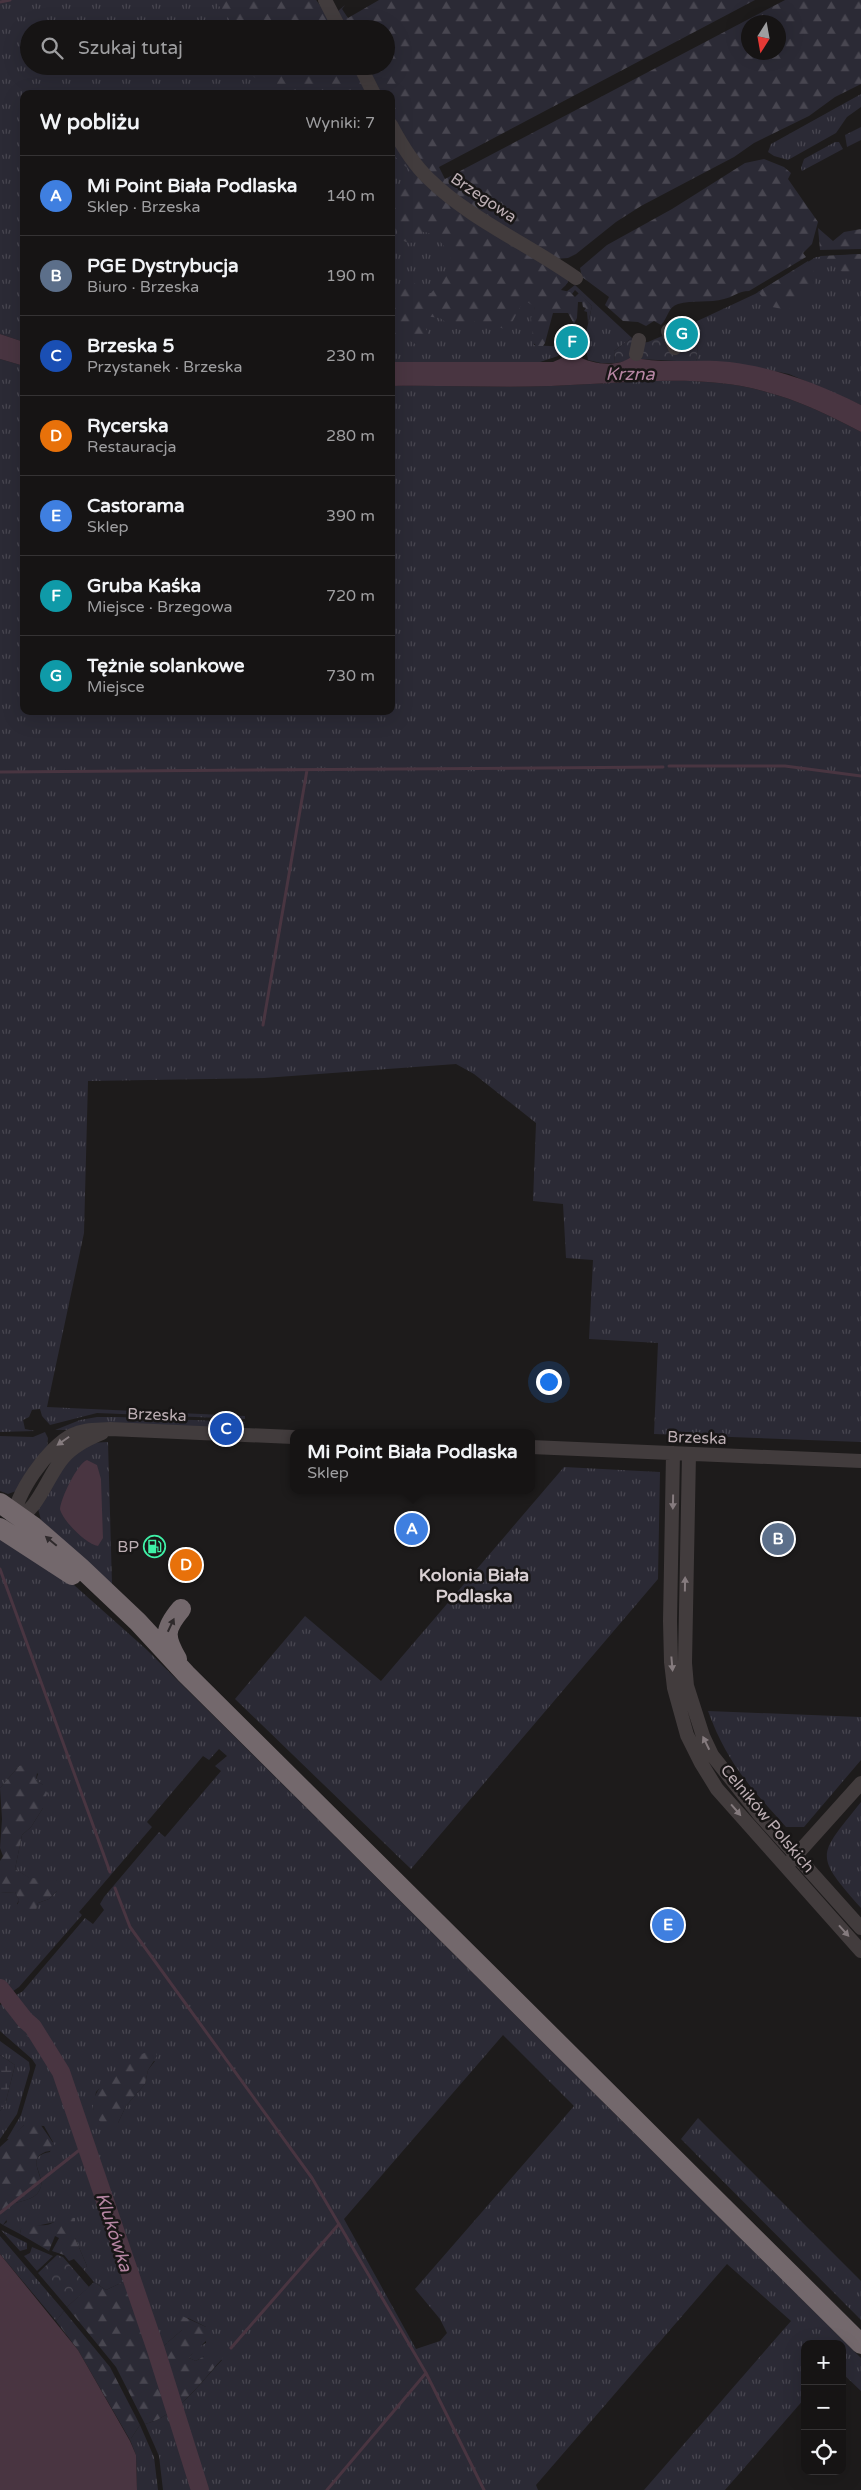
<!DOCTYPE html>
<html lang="pl">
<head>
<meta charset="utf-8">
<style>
	body { margin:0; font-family:"Varela Round",sans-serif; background:#1f1d1d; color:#f1f3f6 }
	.controls { position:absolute; right:15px; bottom:15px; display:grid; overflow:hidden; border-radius:10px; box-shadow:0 5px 20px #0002 }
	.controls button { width:45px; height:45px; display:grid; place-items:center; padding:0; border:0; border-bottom:1px solid #353334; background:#161414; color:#f1f3f6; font:25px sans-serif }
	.compass { position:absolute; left:741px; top:15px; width:45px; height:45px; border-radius:50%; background:#161414; box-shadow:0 5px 20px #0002; rotate:191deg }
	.you { position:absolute; left:548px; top:1381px; width:18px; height:18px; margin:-12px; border:4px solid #fff; border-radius:50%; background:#1a73e8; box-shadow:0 0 0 8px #1a73e833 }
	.badge { display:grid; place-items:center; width:32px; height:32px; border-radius:50%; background:#3ff1a7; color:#fff; font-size:16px; font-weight:700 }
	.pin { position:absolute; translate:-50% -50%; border:2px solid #fff; box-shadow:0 1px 5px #0006 }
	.popup { position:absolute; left:290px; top:1429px; width:245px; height:65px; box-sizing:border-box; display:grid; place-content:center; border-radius:10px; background:#161414; filter:drop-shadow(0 1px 4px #0005); font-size:16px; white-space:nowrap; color:#9e9ea0 }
	.popup b { font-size:19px; color:#f1f3f6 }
	.popup::after { content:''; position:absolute; left:50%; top:100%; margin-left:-10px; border:10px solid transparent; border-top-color:#161414 }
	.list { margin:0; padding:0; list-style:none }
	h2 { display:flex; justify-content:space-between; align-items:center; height:65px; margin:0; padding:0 20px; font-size:21px }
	h2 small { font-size:16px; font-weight:400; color:#9e9ea0 }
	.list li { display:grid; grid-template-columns:32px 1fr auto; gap:15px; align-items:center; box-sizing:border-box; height:80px; padding:0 20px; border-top:1px solid #353334 }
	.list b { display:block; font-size:19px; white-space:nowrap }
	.list p { margin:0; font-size:16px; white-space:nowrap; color:#9e9ea0 }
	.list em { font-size:16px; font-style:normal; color:#9e9ea0 }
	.icon { flex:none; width:28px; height:28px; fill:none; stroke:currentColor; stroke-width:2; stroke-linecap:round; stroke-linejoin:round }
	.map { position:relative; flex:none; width:861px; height:2490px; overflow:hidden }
	.search { position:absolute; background:#161414; box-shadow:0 5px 20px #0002; left:20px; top:20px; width:375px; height:55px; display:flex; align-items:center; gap:12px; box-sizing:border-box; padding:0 18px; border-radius:28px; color:#9e9ea0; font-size:19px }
	.panel { position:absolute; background:#161414; box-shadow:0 5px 20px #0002; left:20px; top:90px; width:375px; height:625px; border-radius:10px }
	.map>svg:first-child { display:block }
	.grass { fill:url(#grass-tufts); fill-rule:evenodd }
	.forest { fill:url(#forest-firs); fill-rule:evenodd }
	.wetland { fill:url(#wetland-marsh) }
	.park { fill:url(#park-crowns) }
	.water { fill:#493541 }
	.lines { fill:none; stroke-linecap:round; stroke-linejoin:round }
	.stream { stroke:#493541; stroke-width:3 }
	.river { stroke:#493541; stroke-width:18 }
	.minor { stroke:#423c3d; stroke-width:14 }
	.highway { stroke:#73686c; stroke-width:20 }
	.oneway { fill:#857b7e }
	.oneway2 { fill:#2f2a2c }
	.labels { text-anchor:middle; stroke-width:5; stroke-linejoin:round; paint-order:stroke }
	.street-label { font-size:16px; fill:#bcaeb3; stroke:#181616 }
	.poi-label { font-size:16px; fill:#bcaeb3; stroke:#181616; text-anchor:end }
	.water-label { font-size:18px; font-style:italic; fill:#b686a3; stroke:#181616 }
	.neighbourhood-label { font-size:18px; font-weight:bold; fill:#d8cfd2; stroke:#181616 }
</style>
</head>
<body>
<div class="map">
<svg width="861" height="2490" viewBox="0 0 861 2490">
	<defs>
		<pattern id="grass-tufts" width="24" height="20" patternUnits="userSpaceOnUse" patternTransform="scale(1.25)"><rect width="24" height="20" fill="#2b2a35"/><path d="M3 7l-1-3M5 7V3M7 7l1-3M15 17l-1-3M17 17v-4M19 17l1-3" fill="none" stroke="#484650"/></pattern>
		<pattern id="forest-firs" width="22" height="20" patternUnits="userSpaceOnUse" patternTransform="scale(1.25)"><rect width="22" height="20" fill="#2b2a35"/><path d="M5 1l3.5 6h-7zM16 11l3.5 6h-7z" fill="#484650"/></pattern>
		<pattern id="wetland-marsh" width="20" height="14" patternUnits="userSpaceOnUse" patternTransform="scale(1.25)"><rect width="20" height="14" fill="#2b2a35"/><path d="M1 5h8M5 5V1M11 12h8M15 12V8" fill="none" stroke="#484650"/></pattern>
		<pattern id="park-crowns" width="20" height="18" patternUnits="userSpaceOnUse" patternTransform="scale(1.25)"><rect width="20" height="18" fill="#2b2a35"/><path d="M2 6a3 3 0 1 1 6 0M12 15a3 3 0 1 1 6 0" fill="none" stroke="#484650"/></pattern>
	</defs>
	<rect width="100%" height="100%" fill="#1d1b1b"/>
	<path class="grass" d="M0 0H316L337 29H29V66H358L373 94H24V342L0 334Z
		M861 94V107L847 117 836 133 788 160 774 156 768 152 771 144Z
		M861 127V140L847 147 845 135Z
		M391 128 404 150 568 282 565 286 535 307 532 327 534 345 564 347 558 356 540 362H391Z
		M835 142H839L843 149 802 171 801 168 804 159Z
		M861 254V405L789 374 728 362H696L699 336 693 323 755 294 816 257Z
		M575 285 632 338 614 351 615 363H601L588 360 586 349H581L583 332 586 333 592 306 575 290 572 294 566 292Z
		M0 359 24 366V711H391V386C444 385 498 388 551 386 619 384 698 373 763 391 798 400 829 415 861 432V1442L654 1434 658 1343 589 1339 593 1260 566 1258 563 1204 533 1201 536 1123 474 1074 456 1064 264 1078 88 1081 84 1233 47 1407 245 1416V1419L97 1413 50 1425 42 1416 40 1409 32 1410 29 1417 23 1420 25 1429 35 1431 0 1432Z
		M97 1417H117L245 1422 241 1428 55 1430 80 1420Z
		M45 1432 48 1438 47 1450 19 1490 8 1494 0 1491V1436L33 1437Z
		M108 1442 112 1584 41 1520 38 1509 64 1463 89 1443Z
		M564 1467 660 1472 658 1579 411 1869 235 1699 305 1616 381 1681Z
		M0 1533 74 1585 146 1649 861 2358V2391L842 2373V2344H805V2398L725 2490H644L791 2321 727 2264 536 2485 538 2490H163L159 2456 145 2424C178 2416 200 2383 222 2360L204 2356 196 2361 189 2358 196 2348 206 2343V2327L188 2318 182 2330 153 2355 132 2289 125 2281 106 2290 94 2282 83 2269 87 2266 75 2238V2218L21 2229 20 2234 3 2225 7 2222 3 2210C12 2199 34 2204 40 2189 47 2175 22 2157 50 2152L53 2142 44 2126 24 2125 10 2139H7L21 2115 36 2065 32 2059 0 2031V2005L23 1991 85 1918 93 1924 104 1910 100 1904 104 1897 159 1832 165 1837 221 1771 215 1766 227 1756 219 1749 209 1760 203 1756 147 1822 152 1827 79 1912 82 1915 19 1987 0 2000V1893L15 1892 19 1900 17 1904 36 1910 38 1903 49 1899 57 1891V1881L29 1878 15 1869 22 1835 31 1827 43 1808V1785L36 1780 38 1774 28 1765 19 1766 0 1788ZM503 2035 574 2106 415 2289 440 2319 447 2333 440 2341 416 2349 344 2219ZM155 2061 148 2070 145 2084 126 2106 118 2123 93 2109 96 2092 117 2070 124 2065Z
		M708 1711 861 1717V1760L804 1827H786C750 1787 727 1763 708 1711Z
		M861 1802V1908C813 1854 818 1856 861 1802Z
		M0 2041 29 2062 30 2069 17 2114 0 2139V2111L5 2105 15 2065 0 2055Z
		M698 2118 861 2281V2320L681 2139Z
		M1 2230 27 2243V2249L20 2251Z
		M0 2236 64 2311 56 2321 0 2254Z
		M32 2247 53 2256 37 2271 24 2256 30 2253Z
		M140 2425 154 2457 158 2490H137L136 2455 130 2440Z"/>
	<path class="forest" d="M204 0H316L337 29H237L216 2Z
		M379 0H755L439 167 445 179 785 0H861V84L835 97 809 116 754 143 734 157 641 206 616 222 576 254 568 258 555 259 442 188 391 121V94H377L362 66H386V29H343L338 11 345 5 342 9 348 18ZM748 22H778V52H748Z
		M239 66H358L373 94H272L269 88Z
		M391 128 412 164 568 278V282L561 290 570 292 575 297 579 293 592 306 588 323 587 312 584 311 586 308 583 307 582 302H578L577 318 574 324 568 313H553L545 343 543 346H537L533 343 531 318 535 307 524 300 508 330 476 320 468 327 455 329 440 318 424 316 421 322 428 332V343L420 347 404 337 398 344 391 347V297L399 288 402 276 407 277 426 293H431L440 283 443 272H449L453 268C453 255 437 232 423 232L420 240C393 255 391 207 391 191L400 190 403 179 412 183 415 178C410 166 395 162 391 149 390 143 391 135 391 128Z
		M764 159 784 167 791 173 788 179 818 222 812 244 803 253 806 257 749 291C738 291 734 297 724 299 710 303 692 300 678 304 668 307 668 318 661 325L654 321 646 326 638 322 623 321 605 305 609 297 582 277 580 268 607 245 672 209 745 163Z
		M818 228 833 241 844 232 861 229V249L820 250Z
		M861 254V272L843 273 836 266 821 260 820 256Z
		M808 261C825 287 809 295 788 310L772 307 758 292Z
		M30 1763 38 1766 36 1780 43 1785 47 1793 43 1808 31 1827 22 1835 15 1869 30 1878 54 1879 57 1881V1891L49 1899 38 1903 36 1910 29 1918 16 1910 19 1900 15 1892 0 1893V1861L3 1856 0 1848 2 1819 0 1788 19 1766Z
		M155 2050 157 2056 148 2070 145 2084 126 2106 118 2123 110 2128C63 2105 126 2054 155 2050Z
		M38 2121 56 2147 54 2150C51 2151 46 2151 43 2153 27 2161 46 2178 40 2189 34 2204 12 2199 3 2210L7 2219 3 2225 0 2223V2147L24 2125Z
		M65 2217 75 2218V2238L87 2266 83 2269 74 2259 69 2261 64 2255 52 2251 59 2238 55 2236 49 2251 20 2234 21 2229C30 2221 40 2228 50 2224 56 2222 59 2219 65 2217Z
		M125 2281 132 2289 153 2355 182 2330 178 2320 182 2316 206 2327 210 2335C205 2345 195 2349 189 2358L196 2361 217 2348 223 2350 222 2359C200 2383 178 2416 145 2424L116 2367 67 2307 94 2282 106 2290Z
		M64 2311 110 2367 140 2425 130 2440 78 2350 56 2321Z"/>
	<path class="wetland" d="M13 1997 36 2015 44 2036 42 2039C22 2043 11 2017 3 2003Z
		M0 2055 15 2065 5 2105 0 2111Z"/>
	<path class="park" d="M693 323 699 336 696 362 638 359 615 363 614 351 632 338 642 343 648 342Z
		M57 2255 63 2257 89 2287 67 2307 38 2273Z"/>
	<path class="water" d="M0 334 24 342V366L0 359Z
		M574 348 577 356C592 364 617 368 631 357 663 365 696 358 730 362 777 368 819 384 861 405V432C829 415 798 400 763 391 698 373 619 384 551 386 498 388 444 385 391 386V362H553L562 358 563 354Z
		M87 1460 97 1465 101 1479 103 1538 98 1546C87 1545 62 1520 60 1509 61 1498 77 1464 87 1460Z
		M0 2254 78 2350 130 2441 136 2455 137 2490H0Z"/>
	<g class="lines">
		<path class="stream" d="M0 2 10 0
			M669 766H785L861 776
			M0 772 663 767
			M263 1025 307 770
			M0 1569 110 1872
			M115 1888 130 1927 312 2178 426 2373 484 2490
			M0 2213 87 2144
			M231 2348 339 2224
			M327 2490 426 2373"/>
		<path class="river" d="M0 1988 25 2020 33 2027 61 2072 156 2350 200 2490"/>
		<path class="minor" d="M325 0 340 29
			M360 66 374 94
			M391 125C401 144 413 164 429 179 471 220 528 244 576 278
			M668 331 675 348
			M636 354 639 340
			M531 1447 861 1461
			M673 1453 670 1621 671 1662 674 1688 687 1735 701 1763 717 1789 861 1951
			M689 1454 685 1663 687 1686 703 1736 712 1755 758 1813 861 1928
			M13 1520C38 1513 47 1476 63 1458 73 1446 87 1439 102 1433
			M14 1521C13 1496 49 1446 72 1435 84 1429 96 1430 110 1429L293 1437
			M790 1862 861 1783"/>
		<path class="highway" d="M0 1503 34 1527 80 1567 138 1622 186 1674 861 2344
			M0 1528 72 1575
			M177 1659C164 1637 164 1629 181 1609"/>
	</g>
	<defs><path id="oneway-solid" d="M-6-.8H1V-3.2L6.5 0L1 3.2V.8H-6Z" transform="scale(1.25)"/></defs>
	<g class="oneway">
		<use href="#oneway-solid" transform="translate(63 1441) rotate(145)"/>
		<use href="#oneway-solid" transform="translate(673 1502) rotate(91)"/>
		<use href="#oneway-solid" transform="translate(685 1584) rotate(-89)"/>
		<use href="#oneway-solid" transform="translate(672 1664) rotate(85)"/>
		<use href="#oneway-solid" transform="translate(706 1743) rotate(-116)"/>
		<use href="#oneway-solid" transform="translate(736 1810) rotate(49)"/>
		<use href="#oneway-solid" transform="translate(844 1931) rotate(48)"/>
	</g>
	<g class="oneway2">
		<use href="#oneway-solid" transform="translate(51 1541) rotate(-140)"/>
		<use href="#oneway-solid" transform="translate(171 1625) rotate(-65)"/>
	</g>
	<defs>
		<symbol id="fuel-ring" viewBox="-11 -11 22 22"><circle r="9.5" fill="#181616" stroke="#3ff1a7" stroke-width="1.5"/><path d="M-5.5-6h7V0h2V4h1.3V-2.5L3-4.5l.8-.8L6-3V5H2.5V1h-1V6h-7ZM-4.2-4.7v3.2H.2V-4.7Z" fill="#3ff1a7"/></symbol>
	</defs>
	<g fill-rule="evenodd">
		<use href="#fuel-ring" x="142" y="1534" width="25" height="25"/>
	</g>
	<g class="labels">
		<g class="street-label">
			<text transform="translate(484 197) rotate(34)" y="6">Brzegowa</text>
			<text transform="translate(157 1414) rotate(2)" y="6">Brzeska</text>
			<text transform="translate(697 1437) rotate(2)" y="6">Brzeska</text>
			<text transform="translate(768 1818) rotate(50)" y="6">Celników Polskich</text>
		</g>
		<g class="poi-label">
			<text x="139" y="1552">BP</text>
		</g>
		<g class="water-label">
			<text x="630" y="380">Krzna</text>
			<text transform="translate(114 2232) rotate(72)" y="6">Klukówka</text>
		</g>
		<g class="neighbourhood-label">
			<text x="474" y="1581">Kolonia Biała<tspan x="474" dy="21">Podlaska</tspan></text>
		</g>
	</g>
</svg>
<div class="controls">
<button>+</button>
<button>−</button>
<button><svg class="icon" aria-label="locate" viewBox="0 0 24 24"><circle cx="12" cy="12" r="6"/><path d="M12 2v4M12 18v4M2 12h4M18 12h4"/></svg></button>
</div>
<svg class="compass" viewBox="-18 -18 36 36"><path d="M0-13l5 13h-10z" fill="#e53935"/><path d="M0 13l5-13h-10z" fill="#9e9ea0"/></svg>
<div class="you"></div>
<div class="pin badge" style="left:412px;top:1529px;background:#3f7fe0">A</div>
<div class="popup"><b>Mi Point Biała Podlaska</b>Sklep</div>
<div class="pin badge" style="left:778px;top:1539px;background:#5c6f8a">B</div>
<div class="pin badge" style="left:226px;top:1429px;background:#1a4fb4">C</div>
<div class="pin badge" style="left:186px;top:1565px;background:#e8710a">D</div>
<div class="pin badge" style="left:668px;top:1925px;background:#3f7fe0">E</div>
<div class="pin badge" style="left:572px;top:342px;background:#0f9aa8">F</div>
<div class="pin badge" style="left:682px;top:334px;background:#0f9aa8">G</div>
<div class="search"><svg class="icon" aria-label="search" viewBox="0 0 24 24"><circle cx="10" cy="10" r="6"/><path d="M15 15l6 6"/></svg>Szukaj tutaj</div>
<section class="panel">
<h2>W pobliżu<small>Wyniki: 7</small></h2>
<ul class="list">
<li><span class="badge" style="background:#3f7fe0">A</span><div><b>Mi Point Biała Podlaska</b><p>Sklep · Brzeska</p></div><em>140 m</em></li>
<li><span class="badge" style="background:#5c6f8a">B</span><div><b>PGE Dystrybucja</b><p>Biuro · Brzeska</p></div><em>190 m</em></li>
<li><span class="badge" style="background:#1a4fb4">C</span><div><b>Brzeska 5</b><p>Przystanek · Brzeska</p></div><em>230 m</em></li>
<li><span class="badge" style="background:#e8710a">D</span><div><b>Rycerska</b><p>Restauracja</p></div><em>280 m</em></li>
<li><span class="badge" style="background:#3f7fe0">E</span><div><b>Castorama</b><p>Sklep</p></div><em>390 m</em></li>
<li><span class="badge" style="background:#0f9aa8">F</span><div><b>Gruba Kaśka</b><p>Miejsce · Brzegowa</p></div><em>720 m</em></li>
<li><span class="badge" style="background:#0f9aa8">G</span><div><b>Tężnie solankowe</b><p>Miejsce</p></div><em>730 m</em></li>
</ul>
</section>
</div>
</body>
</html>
